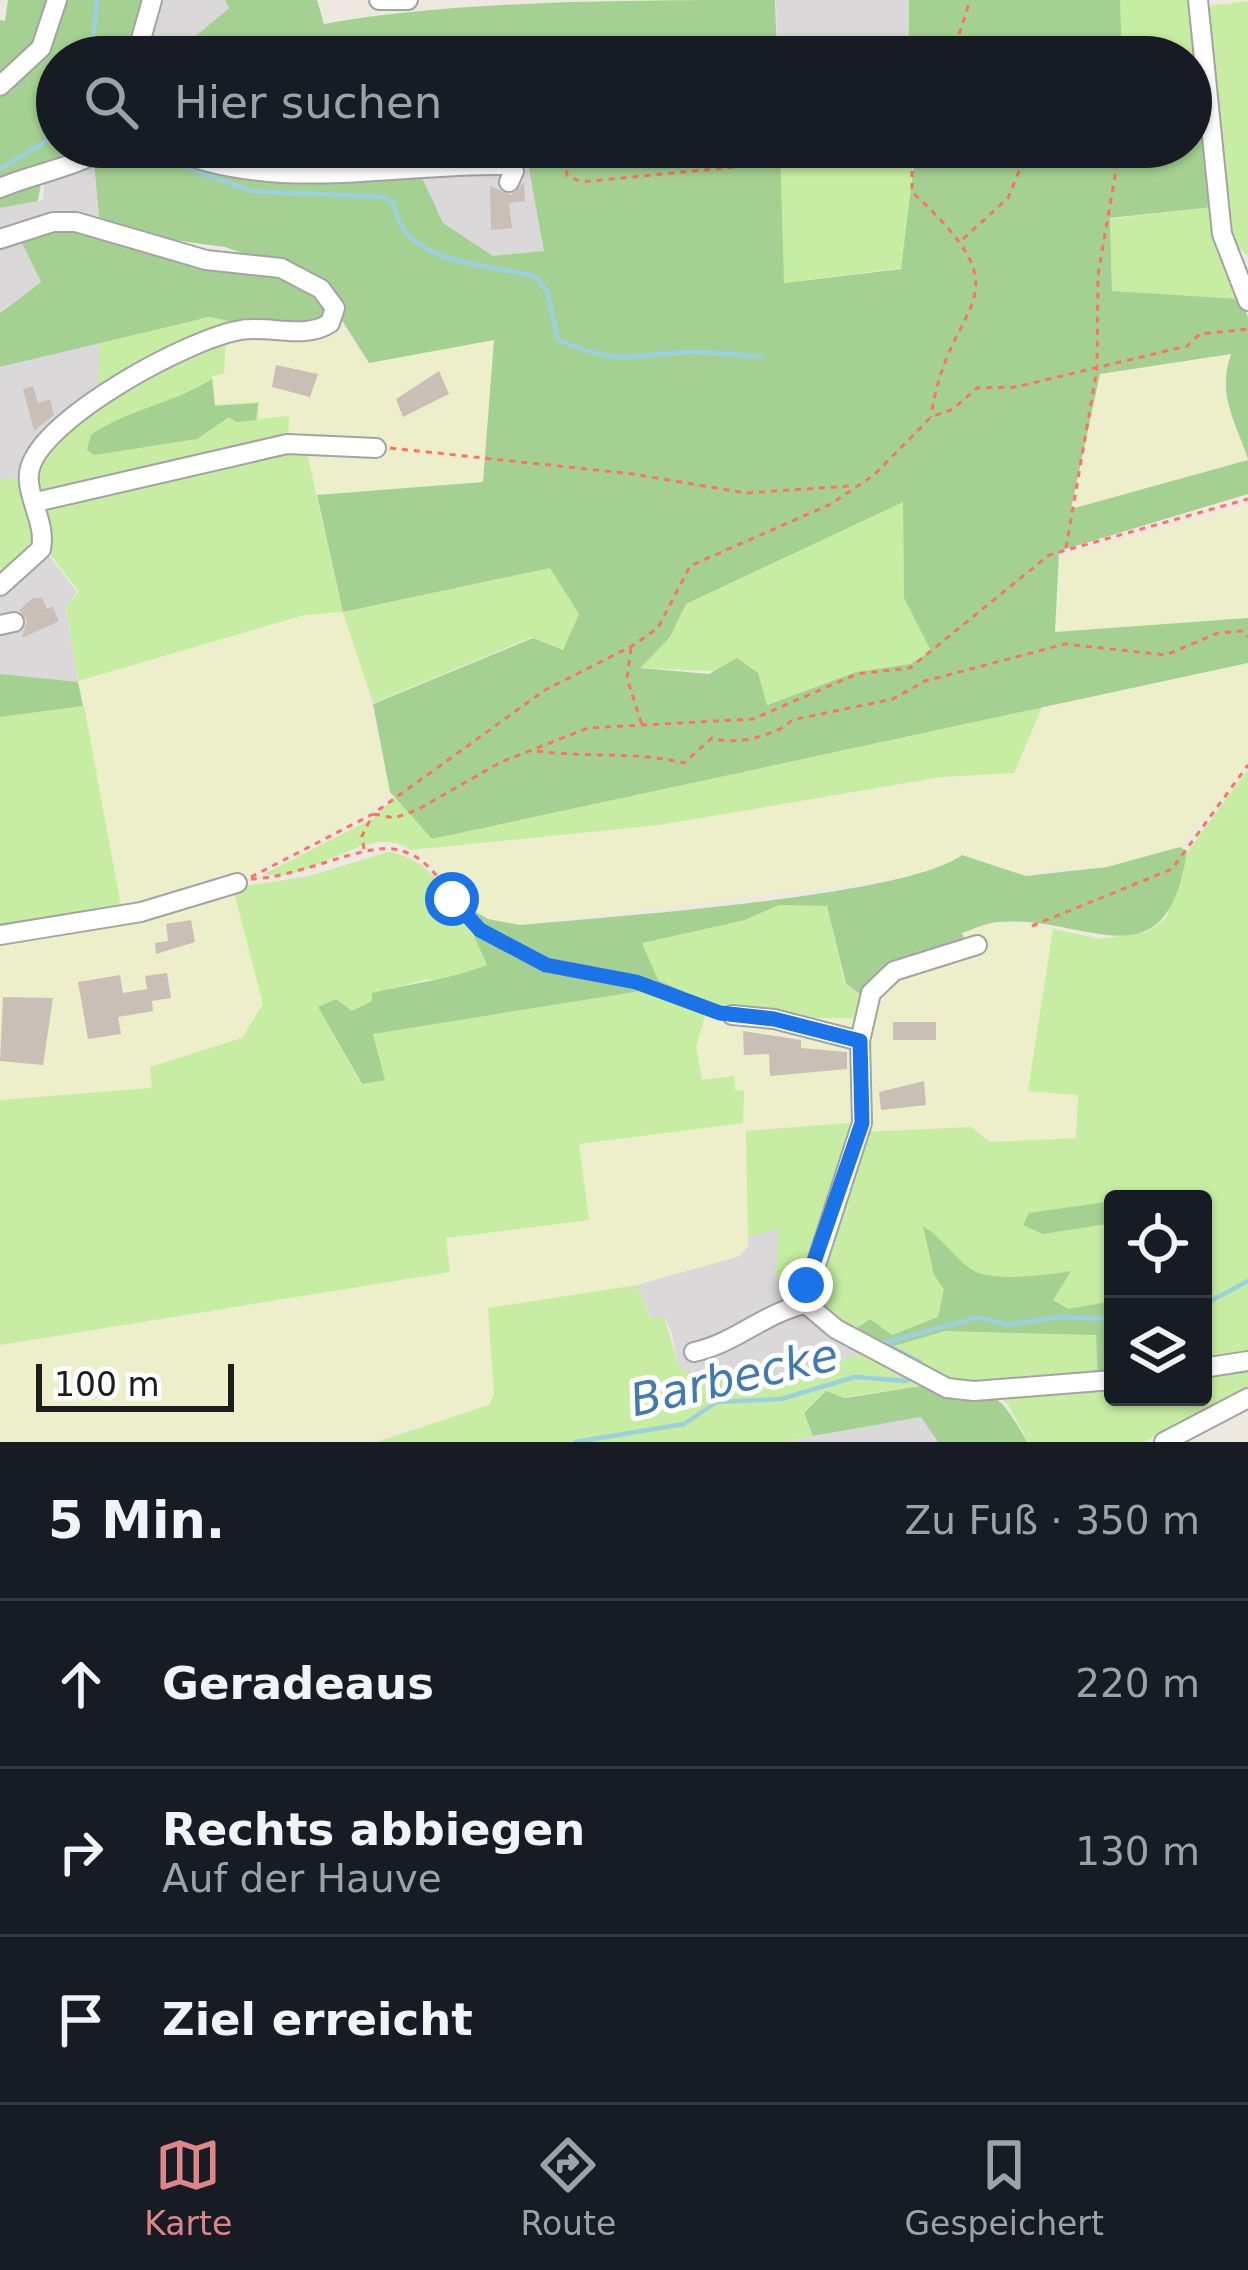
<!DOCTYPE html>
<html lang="de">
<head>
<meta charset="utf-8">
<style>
	body { margin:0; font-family:"DejaVu Sans",sans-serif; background:#242831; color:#f1f3f6 }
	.controls { position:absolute; right:36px; bottom:36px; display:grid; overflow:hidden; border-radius:12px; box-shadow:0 3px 9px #0004 }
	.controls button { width:108px; height:108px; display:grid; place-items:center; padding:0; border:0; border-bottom:3px solid #363941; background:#171b24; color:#f1f3f6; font:60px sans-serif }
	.scale { position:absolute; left:36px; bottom:30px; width:198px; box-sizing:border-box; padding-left:12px; border:6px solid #1c1c1c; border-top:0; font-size:33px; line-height:42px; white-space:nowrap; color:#1c1c1c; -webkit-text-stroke:9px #fff; paint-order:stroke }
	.stop { position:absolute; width:36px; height:36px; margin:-27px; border:9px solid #1a73e8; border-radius:50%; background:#fff }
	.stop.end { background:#1a73e8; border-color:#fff; box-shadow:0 3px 12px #0008 }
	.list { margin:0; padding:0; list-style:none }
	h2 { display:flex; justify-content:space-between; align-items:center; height:156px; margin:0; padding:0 48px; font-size:51px }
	h2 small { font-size:39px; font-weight:400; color:#9ea1a6 }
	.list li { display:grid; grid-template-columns:78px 1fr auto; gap:36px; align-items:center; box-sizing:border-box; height:168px; padding:0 48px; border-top:3px solid #363941 }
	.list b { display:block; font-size:45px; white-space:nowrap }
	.list p { margin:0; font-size:39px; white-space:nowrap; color:#9ea1a6 }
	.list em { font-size:39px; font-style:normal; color:#9ea1a6 }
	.icon { flex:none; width:66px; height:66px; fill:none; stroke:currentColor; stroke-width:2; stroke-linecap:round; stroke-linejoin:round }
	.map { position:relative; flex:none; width:1248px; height:1442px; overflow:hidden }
	.search { position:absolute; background:#171b24; box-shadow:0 3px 9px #0004; left:36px; right:36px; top:36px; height:132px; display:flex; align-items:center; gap:30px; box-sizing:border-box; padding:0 42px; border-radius:66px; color:#9ea1a6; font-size:45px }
	.sheet { height:660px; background:#171b24 }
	nav { display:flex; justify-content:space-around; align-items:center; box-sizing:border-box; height:168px; border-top:3px solid #363941; background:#171b24; font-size:33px; color:#9ea1a6 }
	nav a { display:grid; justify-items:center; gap:6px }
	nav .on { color:#de8687 }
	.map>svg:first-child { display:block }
	.residential { fill:#dad8d8 }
	.farmland { fill:#ecefc9 }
	.grass { fill:#c6eda1 }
	.forest { fill:#a4d191; fill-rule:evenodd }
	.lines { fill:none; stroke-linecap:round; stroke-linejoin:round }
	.stream { stroke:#9cd0e0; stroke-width:4.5 }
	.building { fill:#cabfb6 }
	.minor-casing { stroke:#a3a3a3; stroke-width:22 }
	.path { stroke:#ff7160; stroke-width:3; stroke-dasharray:6 6; stroke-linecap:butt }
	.minor { stroke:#fff; stroke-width:18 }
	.route { stroke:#1a73e8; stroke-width:15 }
	.labels { text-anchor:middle; stroke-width:10; stroke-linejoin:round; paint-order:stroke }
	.water-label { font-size:45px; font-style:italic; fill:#4179b2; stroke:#fff }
</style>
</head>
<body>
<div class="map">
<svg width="1248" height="1442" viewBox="0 0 1248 1442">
	<rect width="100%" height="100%" fill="#eee9e0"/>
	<path class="residential" d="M141 0H225L229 8 191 40 130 43Z
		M776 0H909L907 47 838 50 777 41Z
		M525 147 545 251 493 256 443 224 411 153Z
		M94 162 99 229 0 235V207L43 200 45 171Z
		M19 237 41 282 0 312V242Z
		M100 342 97 396 24 475 0 480V367Z
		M45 551 77 592 66 608 78 682 0 675V590Z
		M779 1228 776 1274 805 1311 870 1352 782 1376 698 1380 679 1366 671 1330 664 1317 651 1319 637 1285 739 1256 748 1237Z
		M921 1417 938 1442H783Z"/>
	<path class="farmland" d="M336 319 369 363 495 339 484 482 317 495 304 441H288V416L258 420V402L215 405 212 375 224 373 226 338Z
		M1232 354 1223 387 1248 459 1072 510 1099 374Z
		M1248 505V618L1055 633 1058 558Z
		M343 612 357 643 390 792 367 814 242 879 122 912 77 682 303 615Z
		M1248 663V757L1228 792 1179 847 1107 868 1047 869 1026 876 963 855 946 867 876 882 519 925 488 919 461 903 439 872 412 850 659 825 942 778 1013 773 1043 707Z
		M233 889 263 1004 242 1038 151 1067 152 1088 0 1100V940Z
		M999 922 1053 929 1028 1091 1078 1095 1076 1138 989 1142 971 1127 864 1132 866 1013 896 973 970 953 962 933Z
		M706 1011 814 1032 813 1018H858L859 1122 746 1131 748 1246 740 1256 622 1289 488 1308 495 1393 488 1405 375 1440 0 1442V1346L449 1272 445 1238 588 1220 579 1145 743 1122 744 1092 735 1090 734 1076 703 1080 696 1047Z"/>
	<path class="grass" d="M1120 0H1196L1204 92H1191V57H1122Z
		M1248 1V257L1231 240 1203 7Z
		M780 147H910L914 197 901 268 783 283Z
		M1212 207 1240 299 1112 291 1110 219Z
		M209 317 251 326 97 396 100 341Z
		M226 338 224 374 212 376 215 405 259 402 258 419 289 416 288 441 46 494 37 489 34 470C81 401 153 372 226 338Z
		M305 445 343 612 551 568 579 614 563 650 532 637 373 703 343 612 304 615 78 681 66 607 79 592 46 549V509Z
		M24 476 39 542 0 581V480Z
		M903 501 904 598 931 651 910 664 856 672 766 705 758 673 639 668 670 637 686 604Z
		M84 706 122 912 0 932V717Z
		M1042 707 1014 773 941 777 659 825 411 850C366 820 312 886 264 874L374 818 394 797 432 839Z
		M1248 769V1357L1203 1364V1199H1113V1377L948 1386 816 1311 810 1288 863 1132 971 1127 990 1142 1076 1138 1078 1095 1028 1091 1053 929 1101 939 1147 932 1166 918 1188 851Z
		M388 852C439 858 468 923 488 965L439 983 428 979 373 993 372 1001 352 1012 336 999 318 1007 361 1084 385 1080 373 1034 648 990 706 1012 696 1047 702 1080 734 1076 735 1090 744 1091 743 1123 579 1144 589 1220 446 1238 450 1272 0 1345V1100L152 1088 150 1067 242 1038 263 1004 233 888 309 876Z
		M779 905 827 906 845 984 865 998 858 1018H814V1027L681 996 682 991 658 980 641 943 745 920Z
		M859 1122 799 1302 776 1274 778 1229 748 1237 746 1131Z
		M637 1285 650 1318 664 1317 679 1366C725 1398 819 1365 871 1352L927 1385 845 1397 825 1392 803 1413 814 1436 783 1442H376L489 1405 494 1394 488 1308Z
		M1248 1364V1389L1144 1442H1028L1007 1403 995 1393 1113 1384V1397H1203V1371Z"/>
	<path class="forest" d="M8 0H141L131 43 191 40 229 8 225 0H317L324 24C454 0 637 0 775 0L777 57H57V147H780L784 283 901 269 916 147H1191V94L1204 95 1213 207 1110 218 1112 291 1240 299 1248 317V459C1235 420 1217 395 1231 354L1100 374 1071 509 1248 460V494L1059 551 1055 632 1248 618V663L432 839 390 792 373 704 533 638 563 650 579 614 550 568 343 612 317 495 483 482 494 340 369 363 316 279 225 247 100 230 94 162 44 165 38 201 0 208V20L5 21ZM525 147 544 251 493 256 443 223 411 154ZM903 502 904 598 931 651 910 664 856 672 767 705 758 673 737 658 709 674 640 668 670 637 686 604Z
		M909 0H1120L1122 57H908Z
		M53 226 226 253 317 285 332 313 318 327 252 326 209 317 0 367V313L41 282 19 237Z
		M212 379 215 406 258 403 256 420 236 422 229 417 197 439 94 455 87 450 91 435C128 409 173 404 212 379Z
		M0 674 78 682 83 706 0 717Z
		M1180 847 1187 851C1166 990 1087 914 998 922 987 923 973 929 962 933L968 948 927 955 865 998 846 984 827 906 779 905 745 920 642 943 658 980 683 991 681 995C598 965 524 972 461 903L488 919 520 925C604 917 907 897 962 855L1026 876 1107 867Z
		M470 927 532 964 647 990 373 1034 385 1080 362 1084 318 1007 336 999 352 1011 372 1001V993C413 983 448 980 487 965Z
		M1113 1201V1223L1043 1234 1023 1225 1029 1213Z
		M923 1226C943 1239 960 1263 974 1271 993 1282 1050 1275 1071 1271L1053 1300 1068 1309 1113 1301V1377L1098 1379 1096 1335 945 1331 880 1350 850 1333 870 1319 892 1335 938 1317 944 1289 934 1275Z
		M927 1385C990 1393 995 1383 1027 1442H938L921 1417 813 1436 804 1413 826 1391 845 1398Z"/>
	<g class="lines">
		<path class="stream" d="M91 57 97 0
			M131 147 251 191 383 197 394 203C400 264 486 264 535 276L547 291 558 340C620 366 625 356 687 352 711 351 738 355 762 357
			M0 169 57 135
			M1203 1305 1248 1281
			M920 1362 883 1343 979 1317 1007 1325 1059 1317 1113 1319
			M575 1442 684 1424 717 1402 781 1399 855 1377 907 1381"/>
	</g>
	<path class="building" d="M524 182 525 201 509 203 512 228 491 230 490 186 511 195Z
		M276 365 318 374 310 397 272 387Z
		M439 371 449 394 403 417 396 399Z
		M33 386 38 403 50 399 54 415 34 431 23 389Z
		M33 598H42L47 609 52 606 59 621 22 638 27 620 19 610Z
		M191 920 195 942 156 954 155 943 168 941 166 924Z
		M167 973 171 998 152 1001 153 1011 118 1017 121 1034 88 1039 78 982 120 975 123 993 147 989 145 976Z
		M3 997 53 998 43 1065 0 1061Z
		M893 1022H936V1040H893Z
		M743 1031 801 1040V1048L847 1052V1069L770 1076 769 1054 744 1055Z
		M924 1081 926 1105 881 1110 879 1092Z"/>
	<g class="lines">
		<defs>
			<path id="minor" d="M379 0H408
				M1198 0 1222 234 1248 301
				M136 57 152 0
				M0 86 41 48 57 0
				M165 147C274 195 391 163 506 165L514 171 509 182
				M0 188C29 175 84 165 105 147
				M0 239 53 222H76L206 260 281 268 321 289 335 308 330 323C305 340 269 325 241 330 190 338 44 417 30 468 23 493 47 521 41 549L0 586
				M36 502 287 444 376 448
				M0 625 14 622
				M0 935 141 912 237 883
				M977 945 894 971 871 993 860 1041 862 1123 804 1302 836 1329 947 1388 974 1391 1113 1380
				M732 1015 774 1019 860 1041
				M694 1352C736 1343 764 1313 805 1304
				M1203 1368 1248 1361
				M1164 1442 1248 1398"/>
		</defs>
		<use href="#minor" class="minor-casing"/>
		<path class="path" d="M956 54 976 57
			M952 57 970 0
			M561 147 567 175 581 182 745 166 855 147
			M912 147V192C1033 303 948 294 931 417
			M521 158 534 147
			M963 239 1008 198 1024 159 1040 147
			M390 448 633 474 746 493 850 486
			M1066 548 1097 369 1098 275 1120 147
			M631 648 627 678 642 725
			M537 751C586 758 636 751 684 763L712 738C733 746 777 736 792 720L893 699 925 681 1065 644 1166 655 1218 633 1242 631 1248 637
			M374 814 394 818 417 810 501 762 588 728 753 719 857 674 910 668 1049 555 1248 499
			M364 849 362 836 373 814
			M251 877 373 814 545 690 632 646 658 628 690 566 831 504 874 475 931 417 953 409 977 388 1016 387 1187 346 1200 334 1248 329
			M251 879C296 878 363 844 393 849 442 856 448 909 485 934 534 967 585 968 641 983 667 991 692 1004 718 1012
			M1032 926 1172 869 1248 765"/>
		<use href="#minor" class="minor"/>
	</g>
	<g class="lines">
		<path class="route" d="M452 899 480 930 546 965 636 982 720 1013 774 1019 860 1041 862 1123 806 1285"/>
	</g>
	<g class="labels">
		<g class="water-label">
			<text transform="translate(734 1377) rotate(-13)" y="16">Barbecke</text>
		</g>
	</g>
</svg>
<div class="controls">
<button><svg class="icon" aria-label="locate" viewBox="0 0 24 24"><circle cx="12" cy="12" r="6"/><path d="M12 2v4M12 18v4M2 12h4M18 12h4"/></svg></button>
<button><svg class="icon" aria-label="layers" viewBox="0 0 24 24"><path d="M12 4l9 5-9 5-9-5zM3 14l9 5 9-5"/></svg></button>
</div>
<div class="scale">100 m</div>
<div class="stop" style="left:452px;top:899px"></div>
<div class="stop end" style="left:806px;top:1285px"></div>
<div class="search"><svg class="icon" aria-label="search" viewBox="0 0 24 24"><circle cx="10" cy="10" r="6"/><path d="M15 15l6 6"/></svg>Hier suchen</div>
</div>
<section class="sheet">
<h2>5 Min.<small>Zu Fuß · 350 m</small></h2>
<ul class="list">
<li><svg class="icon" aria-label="ahead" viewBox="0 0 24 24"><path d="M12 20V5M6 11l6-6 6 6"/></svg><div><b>Geradeaus</b></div><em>220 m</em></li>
<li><svg class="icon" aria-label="right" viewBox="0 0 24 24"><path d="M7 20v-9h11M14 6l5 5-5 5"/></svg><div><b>Rechts abbiegen</b><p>Auf der Hauve</p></div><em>130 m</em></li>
<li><svg class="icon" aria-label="arrive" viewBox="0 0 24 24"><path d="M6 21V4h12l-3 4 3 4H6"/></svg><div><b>Ziel erreicht</b></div></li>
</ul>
</section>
<nav>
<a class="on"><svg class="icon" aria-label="map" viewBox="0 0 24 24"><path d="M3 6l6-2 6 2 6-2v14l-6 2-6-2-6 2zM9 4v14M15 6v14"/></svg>Karte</a>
<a><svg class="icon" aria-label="directions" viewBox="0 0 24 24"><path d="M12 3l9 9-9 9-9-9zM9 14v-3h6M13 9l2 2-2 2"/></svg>Route</a>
<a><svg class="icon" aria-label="saved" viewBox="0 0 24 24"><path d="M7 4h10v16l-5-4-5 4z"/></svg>Gespeichert</a>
</nav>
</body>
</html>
